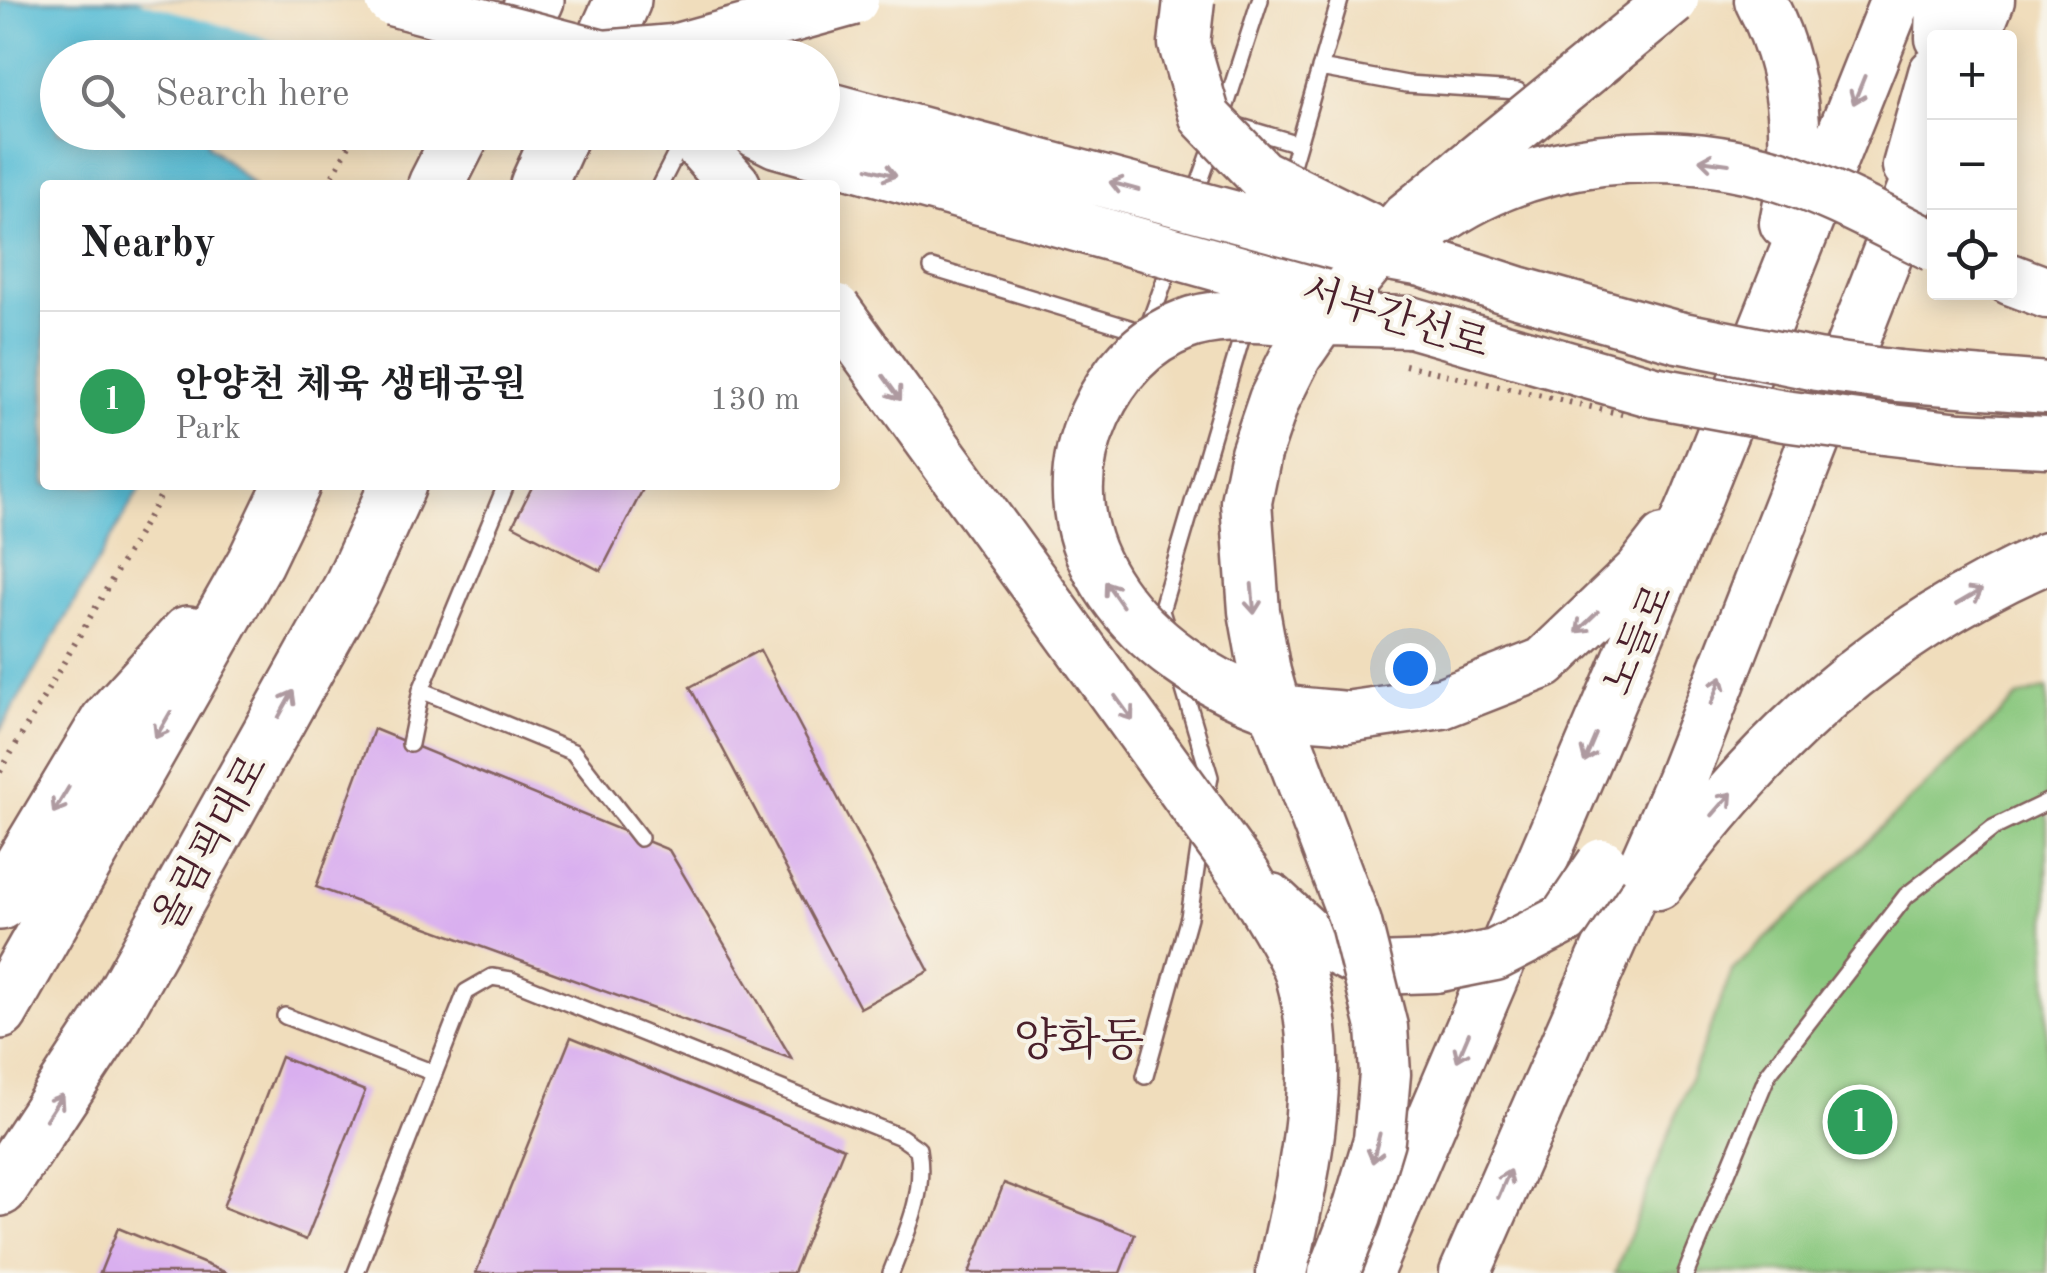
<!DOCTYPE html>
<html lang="en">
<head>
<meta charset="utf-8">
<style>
	body { margin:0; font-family:"Old Standard TT","Noto Serif KR",serif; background:#f6f6f6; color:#202124 }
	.controls { position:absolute; right:30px; top:30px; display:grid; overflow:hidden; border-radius:10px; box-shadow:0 5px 25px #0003 }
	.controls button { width:90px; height:90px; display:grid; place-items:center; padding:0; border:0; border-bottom:2px solid #e0e0e0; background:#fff; color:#202124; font:50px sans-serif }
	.you { position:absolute; left:1410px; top:668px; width:35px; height:35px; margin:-25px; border:8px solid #fff; border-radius:50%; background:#1a73e8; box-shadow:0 0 0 15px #1a73e833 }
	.badge { display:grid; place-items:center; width:65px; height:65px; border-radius:50%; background:#0b8043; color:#fff; font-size:32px; font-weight:700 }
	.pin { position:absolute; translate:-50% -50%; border:5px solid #fff; box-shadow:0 2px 10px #0006 }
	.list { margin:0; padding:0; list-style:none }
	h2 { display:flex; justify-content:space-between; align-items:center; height:130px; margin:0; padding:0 40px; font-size:42px }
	h2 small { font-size:32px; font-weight:400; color:#757577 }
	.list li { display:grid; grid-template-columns:65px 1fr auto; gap:30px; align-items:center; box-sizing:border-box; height:180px; padding:0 40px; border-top:2px solid #e0e0e0 }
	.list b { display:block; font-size:38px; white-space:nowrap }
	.list p { margin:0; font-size:32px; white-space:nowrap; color:#757577 }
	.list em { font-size:32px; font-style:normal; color:#757577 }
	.icon { flex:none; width:55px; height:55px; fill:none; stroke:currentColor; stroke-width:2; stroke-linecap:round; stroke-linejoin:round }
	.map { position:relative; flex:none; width:2047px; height:1273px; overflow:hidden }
	.search { position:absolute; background:#fff; box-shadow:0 5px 25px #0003; left:40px; top:40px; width:800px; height:110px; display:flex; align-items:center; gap:25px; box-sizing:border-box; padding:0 35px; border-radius:55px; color:#757577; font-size:38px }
	.panel { position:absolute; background:#fff; box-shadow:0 5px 25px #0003; left:40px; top:180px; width:800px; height:310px; border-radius:10px }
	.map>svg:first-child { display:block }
	.green { fill:#89c77e; stroke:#6a7354; stroke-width:2.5 }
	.water { fill:#58bdd6; stroke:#516e80; stroke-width:2.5 }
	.pier { fill:#f0ddbc }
	.building { fill:#d9afef }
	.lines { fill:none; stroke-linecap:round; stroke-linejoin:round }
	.service-casing { stroke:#84625e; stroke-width:20 }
	.primary-casing { stroke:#84625e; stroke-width:55 }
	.trunk-casing { stroke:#84625e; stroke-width:60 }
	.path { stroke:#84625e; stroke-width:6; stroke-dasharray:2.5 8; stroke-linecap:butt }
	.service { stroke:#fff; stroke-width:15 }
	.primary { stroke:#fff; stroke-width:50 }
	.trunk { stroke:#fff; stroke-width:55 }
	.primary-bridge-casing { stroke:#84625e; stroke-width:55; stroke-linecap:butt }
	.path-bridge { stroke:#84625e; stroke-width:6; stroke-dasharray:2.5 8; stroke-linecap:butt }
	.primary-bridge { stroke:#fff; stroke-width:50 }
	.oneway { stroke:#ae9aa0 }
	.labels { text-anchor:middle; stroke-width:8; stroke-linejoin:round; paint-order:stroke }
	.street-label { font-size:40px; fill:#4a1f2b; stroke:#f7f3e8 }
	.quarter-label { font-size:45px; fill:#4a1f2b; stroke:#f7f3e8 }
</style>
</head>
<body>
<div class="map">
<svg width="2047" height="1273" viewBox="0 0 2047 1273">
	<rect width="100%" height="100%" fill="#f7f3e8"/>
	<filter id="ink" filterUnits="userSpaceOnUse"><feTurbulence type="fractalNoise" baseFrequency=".01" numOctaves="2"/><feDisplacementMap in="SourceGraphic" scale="20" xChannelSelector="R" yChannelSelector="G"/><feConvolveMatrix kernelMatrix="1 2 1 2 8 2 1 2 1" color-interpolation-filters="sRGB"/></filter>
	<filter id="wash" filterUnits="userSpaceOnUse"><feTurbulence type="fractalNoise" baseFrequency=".0048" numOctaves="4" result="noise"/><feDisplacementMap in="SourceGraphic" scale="40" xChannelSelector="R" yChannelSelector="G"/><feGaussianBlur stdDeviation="2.25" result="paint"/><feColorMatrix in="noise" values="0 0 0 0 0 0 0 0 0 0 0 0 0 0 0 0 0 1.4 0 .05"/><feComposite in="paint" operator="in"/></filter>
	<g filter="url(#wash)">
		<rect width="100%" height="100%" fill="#f0ddbc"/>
		<path class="green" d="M2047 688V1273H1615L1732 971 2018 697Z"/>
		<path class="water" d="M0 0H389L347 57 58 58V132L206 133 208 145 253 185H45V485H142L0 731Z"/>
		<path class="pier" d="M137 0H394L353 58 329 57Z"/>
		<g id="blocks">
			<path class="building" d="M533 485H645L601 571 513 525Z
				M760 650 929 971 860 1008 690 687Z
				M374 729 669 850 792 1059 316 887Z
				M571 1037 844 1148 793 1273H476Z
				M281 1057 365 1091 306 1240 223 1207Z
				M1004 1183 1135 1234 1120 1273H969Z
				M118 1228 227 1273H100Z"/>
		</g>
	</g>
	<g filter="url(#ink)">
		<use href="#blocks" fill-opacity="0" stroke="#84625e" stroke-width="2.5"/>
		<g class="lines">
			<defs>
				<path id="service" d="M1260 0 1221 121 1298 144
					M1320 68 1407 84 1518 91
					M1288 179 1340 0
					M660 185 683 140
					M932 268 1146 333 1215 139
					M506 485 421 690 573 752 640 838
					M1167 630 1161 611 1245 326
					M1180 676 1210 777 1206 799
					M410 744 421 690
					M285 1016 434 1073
					M1145 1076 1189 917 1201 836
					M356 1273 466 992 492 977 511 980 901 1137 918 1149C926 1194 907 1231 891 1273
					M1686 1273 1768 1074 1906 896 1993 828 2047 802"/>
				<path id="primary" d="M1760 0C1797 70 1802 146 1785 223
					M1941 38 1942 0
					M1974 38 1989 0
					M688 132 735 185
					M1908 166 1934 73
					M1422 261 1518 292 1678 337
					M2010 279 2047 293
					M1410 322 1654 392
					M1898 376 2047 388
					M1874 428 1961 438 2047 442
					M1346 717 1442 703 1544 663 1640 571 1664 540
					M1245 875C1260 901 1293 950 1301 976 1329 1074 1303 1177 1282 1273
					M1658 884C1762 741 1884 629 2047 558
					M1271 899 1313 938 1375 969 1435 967
					M1367 1273 1697 497 1896 0
					M1465 1273 1681 781 1934 135"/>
				<path id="trunk" d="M505 58 536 0
					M597 58 623 0
					M436 185 463 132
					M538 185 562 132
					M0 902 108 722 188 634
					M0 1011 255 562 292 485
					M0 1188 108 1024 350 590 398 485"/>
			</defs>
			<use href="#service" class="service-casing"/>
			<use href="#primary" class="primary-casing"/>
			<use href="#trunk" class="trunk-casing"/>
			<path class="path" d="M396 58 402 45
				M328 185 356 132
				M0 772 167 485"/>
			<use href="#service" class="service"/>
			<use href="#primary" class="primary"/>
			<use href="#trunk" class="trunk"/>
			<defs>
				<path id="primary-bridge" d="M391 0 603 56 673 50 853 0
					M1189 0 1184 44 1205 117 1261 175 1380 234
					M822 106 1355 249 1422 261
					M756 132 776 142 1352 303
					M1433 224C1531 153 1666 141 1780 176 1833 193 1884 222 1934 246
					M835 309 1245 875
					M1678 337 1817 365 1898 376
					M1654 392 1784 416 1874 428
					M1346 717C1319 714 1290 714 1264 704 1146 661 1034 546 1095 414 1113 375 1142 341 1184 325 1218 312 1253 317 1289 319 1329 320 1370 321 1410 322
					M1435 967 1495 955 1565 919 1602 864
					M1334 1273 1356 1216 1379 1140 1385 1074 1382 1027 1356 923 1278 718 1265 672 1254 611 1246 502 1256 453 1274 400 1296 356 1323 317 1407 217 1673 0"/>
			</defs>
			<use href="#primary-bridge" class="primary-bridge-casing"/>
			<path class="path-bridge" d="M1405 365 1622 414"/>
			<use href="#primary-bridge" class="primary-bridge"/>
		</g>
		<defs><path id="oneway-shaft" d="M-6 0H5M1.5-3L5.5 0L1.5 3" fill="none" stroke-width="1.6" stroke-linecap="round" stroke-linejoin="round" transform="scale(2.5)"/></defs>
		<g class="oneway">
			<use href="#oneway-shaft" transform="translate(1859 90) rotate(112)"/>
			<use href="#oneway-shaft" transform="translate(1714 162) rotate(-172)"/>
			<use href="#oneway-shaft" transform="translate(882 172) rotate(15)"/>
			<use href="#oneway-shaft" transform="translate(1124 186) rotate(-165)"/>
			<use href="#oneway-shaft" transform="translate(892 388) rotate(54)"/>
			<use href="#oneway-shaft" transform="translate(1114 594) rotate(-125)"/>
			<use href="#oneway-shaft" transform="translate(1969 597) rotate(-30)"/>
			<use href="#oneway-shaft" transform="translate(1253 599) rotate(85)"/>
			<use href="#oneway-shaft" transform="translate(1587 622) rotate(136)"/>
			<use href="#oneway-shaft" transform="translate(1717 690) rotate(-69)"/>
			<use href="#oneway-shaft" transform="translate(286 704) rotate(-61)"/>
			<use href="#oneway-shaft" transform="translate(1124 708) rotate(54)"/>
			<use href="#oneway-shaft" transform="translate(163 725) rotate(120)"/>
			<use href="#oneway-shaft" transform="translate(1590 748) rotate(113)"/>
			<use href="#oneway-shaft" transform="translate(61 800) rotate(121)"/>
			<use href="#oneway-shaft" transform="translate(1722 804) rotate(-49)"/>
			<use href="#oneway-shaft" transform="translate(1463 1047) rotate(113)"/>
			<use href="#oneway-shaft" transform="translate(54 1107) rotate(-57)"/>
			<use href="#oneway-shaft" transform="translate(1376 1148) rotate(104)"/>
			<use href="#oneway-shaft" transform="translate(1504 1184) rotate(-67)"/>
		</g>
	</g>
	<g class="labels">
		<g class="street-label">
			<text transform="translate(1396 316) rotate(17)" y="14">서부간선로</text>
			<text transform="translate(1637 639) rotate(-67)" y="14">노들로</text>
			<text transform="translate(209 842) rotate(-61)" y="14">올림픽대로</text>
		</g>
		<g class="quarter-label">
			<text x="1079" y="1055">양화동</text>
		</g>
	</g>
</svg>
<div class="controls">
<button>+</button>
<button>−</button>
<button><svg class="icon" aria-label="locate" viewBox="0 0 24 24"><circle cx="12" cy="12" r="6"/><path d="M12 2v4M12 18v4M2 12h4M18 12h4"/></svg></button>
</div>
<div class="you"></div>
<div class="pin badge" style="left:1860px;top:1122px;background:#2e9e5b">1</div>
<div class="search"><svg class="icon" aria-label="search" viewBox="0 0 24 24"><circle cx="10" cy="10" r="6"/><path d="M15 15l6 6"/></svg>Search here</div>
<section class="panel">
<h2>Nearby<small></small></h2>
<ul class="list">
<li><span class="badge" style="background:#2e9e5b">1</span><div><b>안양천 체육 생태공원</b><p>Park</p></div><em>130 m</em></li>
</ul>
</section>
</div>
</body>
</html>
